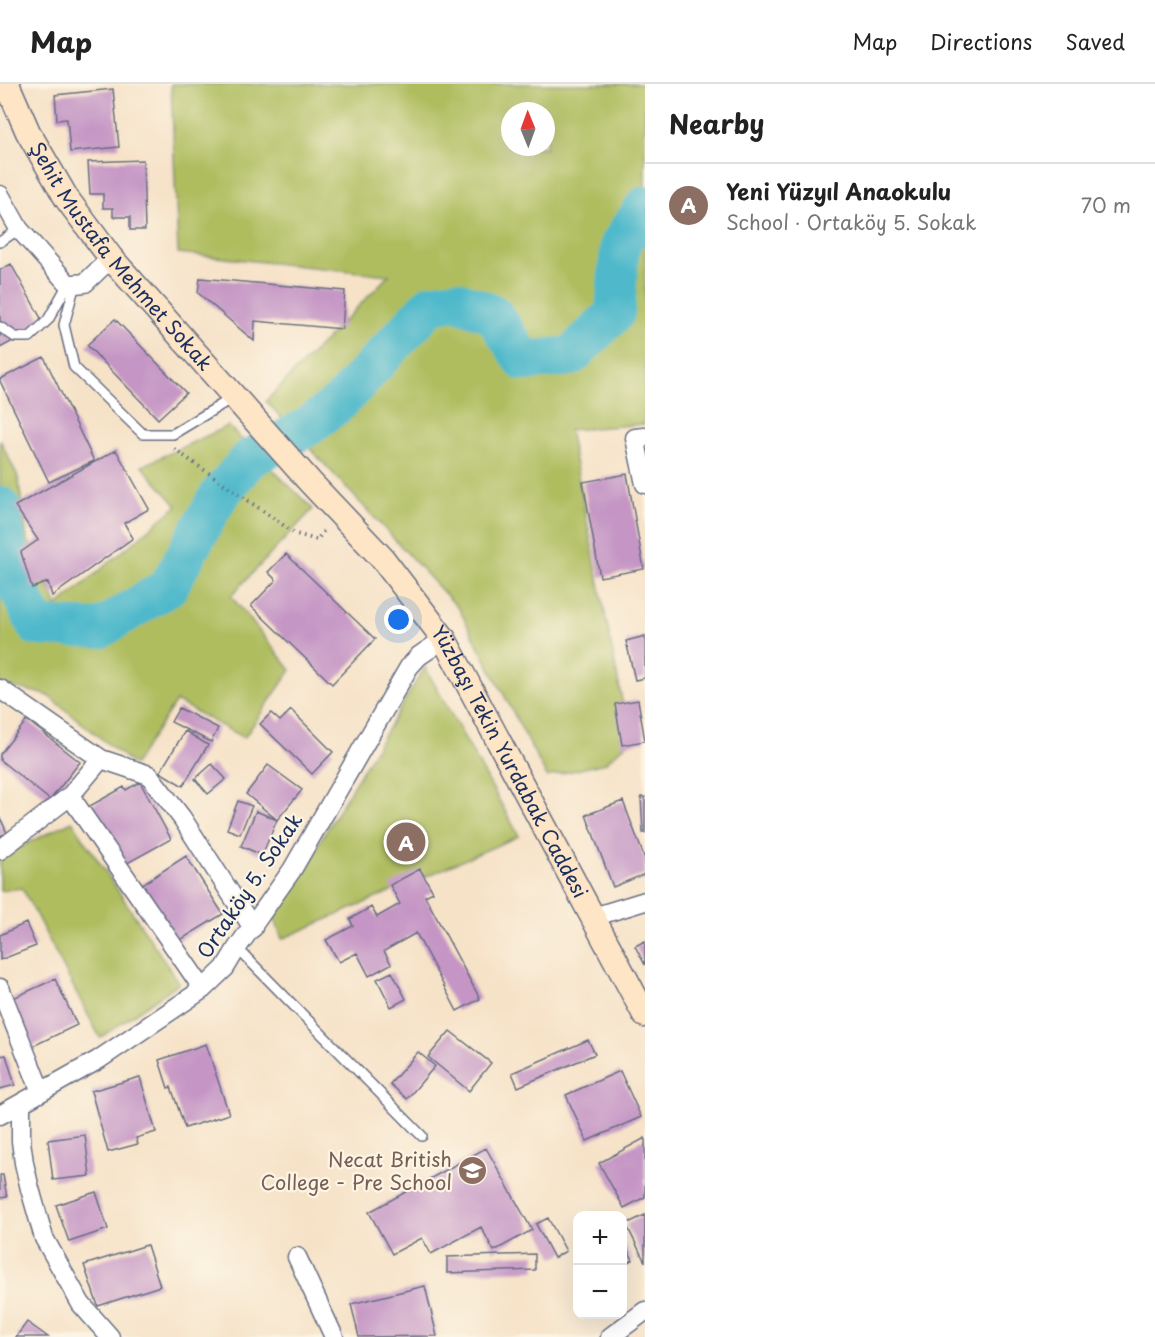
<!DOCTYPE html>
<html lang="en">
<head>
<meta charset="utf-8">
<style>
	body { margin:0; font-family:"Playpen Sans",sans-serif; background:#f2f2f2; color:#222 }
	.controls { position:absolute; right:18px; bottom:18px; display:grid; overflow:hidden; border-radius:12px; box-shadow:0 6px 24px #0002 }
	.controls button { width:54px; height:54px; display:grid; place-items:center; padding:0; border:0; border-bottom:2px solid #e0e0e0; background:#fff; color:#222; font:30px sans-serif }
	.compass { position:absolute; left:501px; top:18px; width:54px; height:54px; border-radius:50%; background:#fff; box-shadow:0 6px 24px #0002; rotate:359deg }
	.you { position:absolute; left:399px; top:536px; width:21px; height:21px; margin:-15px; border:4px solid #fff; border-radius:50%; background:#1a73e8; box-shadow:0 0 0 9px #1a73e833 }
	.badge { display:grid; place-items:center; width:39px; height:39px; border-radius:50%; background:#1f6fb2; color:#fff; font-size:20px; font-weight:700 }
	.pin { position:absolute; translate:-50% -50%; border:3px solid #fff; box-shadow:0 2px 6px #0006 }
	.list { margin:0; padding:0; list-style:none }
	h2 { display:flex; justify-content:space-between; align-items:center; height:78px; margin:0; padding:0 24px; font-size:26px }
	h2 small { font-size:20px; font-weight:400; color:#767676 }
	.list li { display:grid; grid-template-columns:39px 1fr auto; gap:18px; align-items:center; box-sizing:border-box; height:84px; padding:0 24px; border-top:2px solid #e0e0e0 }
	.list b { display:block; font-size:22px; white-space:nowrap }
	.list p { margin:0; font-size:20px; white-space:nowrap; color:#767676 }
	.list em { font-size:20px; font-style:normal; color:#767676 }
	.map { position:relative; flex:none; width:645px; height:1253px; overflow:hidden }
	header { display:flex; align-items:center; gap:36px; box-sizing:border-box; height:84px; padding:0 30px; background:#fff; border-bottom:2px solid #e0e0e0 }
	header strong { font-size:28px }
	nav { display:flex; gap:33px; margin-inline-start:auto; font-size:21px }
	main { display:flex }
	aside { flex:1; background:#fff }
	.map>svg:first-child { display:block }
	.green { fill:#afbd5f; stroke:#65765e; stroke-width:1.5; fill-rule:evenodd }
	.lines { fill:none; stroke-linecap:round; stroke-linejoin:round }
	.river { stroke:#4fb9cb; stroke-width:40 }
	.building { fill:#c495c5 }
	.service-casing { stroke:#686e83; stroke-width:12 }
	.minor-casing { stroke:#686e83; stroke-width:21 }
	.secondary-casing { stroke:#686e83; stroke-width:27 }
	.path { stroke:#686e83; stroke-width:4; stroke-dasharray:1.5 4.5; stroke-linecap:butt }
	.service { stroke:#fff; stroke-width:9 }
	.minor { stroke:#fff; stroke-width:18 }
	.secondary { stroke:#fde5c5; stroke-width:24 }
	.labels { text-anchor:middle; stroke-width:4.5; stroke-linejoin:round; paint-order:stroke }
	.street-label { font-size:20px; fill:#1b2f5e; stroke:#fcf5e5 }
	.education-label { font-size:20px; fill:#785e54; stroke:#fcf5e5; text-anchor:end }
</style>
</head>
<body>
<header>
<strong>Map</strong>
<nav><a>Map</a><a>Directions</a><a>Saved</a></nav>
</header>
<main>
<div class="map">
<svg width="645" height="1253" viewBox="0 0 645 1253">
	<rect width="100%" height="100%" fill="#fcf5e5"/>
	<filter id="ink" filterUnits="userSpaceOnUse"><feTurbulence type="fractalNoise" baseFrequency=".0167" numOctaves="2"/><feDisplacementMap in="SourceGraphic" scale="12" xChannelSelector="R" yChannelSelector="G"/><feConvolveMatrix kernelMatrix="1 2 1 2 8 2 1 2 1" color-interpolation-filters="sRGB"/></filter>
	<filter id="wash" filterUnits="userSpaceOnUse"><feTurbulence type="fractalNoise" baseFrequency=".008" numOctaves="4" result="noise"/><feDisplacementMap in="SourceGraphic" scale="24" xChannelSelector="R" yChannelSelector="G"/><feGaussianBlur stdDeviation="1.35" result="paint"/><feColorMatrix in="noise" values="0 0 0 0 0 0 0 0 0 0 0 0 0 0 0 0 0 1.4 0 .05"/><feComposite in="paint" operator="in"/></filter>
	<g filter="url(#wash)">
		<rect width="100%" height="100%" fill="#f6e2c7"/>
		<path class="green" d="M171 0H645V340L569 346 630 657 605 679 547 693 459 525 266 317 389 191 178 169ZM510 27H546V63H510Z
			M228 342 313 425 231 512 291 586 244 654 176 617 134 681 47 611 0 600V356L18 393 27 454 57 522 177 422 142 382Z
			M425 583 519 752 282 855 274 833Z
			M72 737 179 899 100 954 22 804 0 807V773Z"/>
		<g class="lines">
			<path class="river" d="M0 422 12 492 37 542 100 545 168 503 219 411 249 375 309 342 340 318 431 220 455 216 493 230 524 277 571 272 615 229 620 160 645 122"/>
		</g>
		<g id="blocks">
			<path class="building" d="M113 5 119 63 70 68 67 35 57 36 55 11Z
				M143 76 145 146H130V133H113V124H103V110H90L88 78Z
				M11 180 44 240 0 264V186Z
				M200 194 345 207 342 245 255 237 254 257 198 209Z
				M115 235 186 309 158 335 87 261Z
				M44 273 94 377 49 398 0 297V295Z
				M116 366 149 425 124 439 133 454 52 512 48 498 32 504 21 468 38 456 15 422Z
				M627 390 644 485 600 493 583 398Z
				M286 470 375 555 332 600 251 522 276 496 268 488Z
				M645 552V594L635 596 626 557Z
				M638 616 645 657 622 661 615 620Z
				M179 624 218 644 211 658 171 638Z
				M291 626 333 668 312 690 260 640 271 629 280 637Z
				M27 636 80 678 50 716 0 676V670Z
				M185 647 208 661 183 702 160 688Z
				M212 680 226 695 208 710 195 695Z
				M268 681 302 706 277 736 246 710Z
				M140 698 171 755 122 782 88 723 124 703 126 706Z
				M641 713H645V749H643Z
				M238 717 252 722 240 750 227 745Z
				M623 717 645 775V790L613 803 586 731Z
				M256 727 277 736 262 771 241 762Z
				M0 733 7 749 0 752Z
				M186 772 223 830 177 858 141 801Z
				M420 785 433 808 425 812 480 915 457 927 416 849 384 867 391 880 369 892 357 869 339 878 326 856 353 842 350 835 371 823 377 833 400 820 390 801Z
				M26 839 36 862 0 876V851Z
				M645 857V881L635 862Z
				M392 888 406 915 391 923 377 895Z
				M55 895 77 941 33 962 11 915Z
				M450 947 491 979 469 1007 428 973Z
				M588 956 595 970 518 1003 512 989Z
				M206 960 229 1030 185 1044 171 1003 168 1004 159 976Z
				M418 968 435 982 407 1015 390 1000Z
				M6 971 15 1001 0 1005V972Z
				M620 987 641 1033 587 1057 566 1011Z
				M140 993 156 1048 136 1054 138 1060 108 1068 91 1007Z
				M85 1051 90 1092 53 1096 48 1056Z
				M645 1054V1113L624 1124 599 1079Z
				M486 1064 532 1146 494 1167 481 1143 431 1170 422 1154 392 1170 369 1128Z
				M0 1091H3L7 1113 0 1114Z
				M96 1108 108 1145 69 1158 56 1121Z
				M645 1131V1178L626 1140Z
				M548 1134 566 1167 554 1174 536 1140Z
				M625 1160 633 1176 622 1181V1161Z
				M147 1161 160 1202 98 1222 84 1181Z
				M535 1170V1186L447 1189V1173Z
				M425 1202 437 1252 359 1253 351 1220Z
				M27 1238 48 1253H16Z"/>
		</g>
	</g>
	<g filter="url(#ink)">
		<use href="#blocks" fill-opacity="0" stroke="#686e83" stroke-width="1.5"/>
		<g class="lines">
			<defs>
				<path id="service" d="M0 158 19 145
					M75 200 64 241 74 283 143 350H173L234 313
					M0 243 15 253H30L48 236 68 200
					M237 864 422 1052"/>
				<path id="minor" d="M0 111 19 145 68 200H75L85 199 111 174
					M645 353 635 354 645 400
					M0 605 101 675 149 691 182 734 253 844
					M70 712 203 905
					M0 766 70 712 101 675
					M593 833 645 817
					M0 904 41 1008
					M21 1020V1057L24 1079 30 1105 44 1154 81 1220 110 1253
					M0 1031 98 976 203 905 225 884 237 864 292 786 409 583 419 572 444 555
					M297 1173 334 1253
					M610 1253 645 1227"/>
				<g id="secondary">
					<path id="s1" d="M7 0 28 48 67 115 111 174 310 398 382 474 444 555 645 931"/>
				</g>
			</defs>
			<use href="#service" class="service-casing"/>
			<use href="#minor" class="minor-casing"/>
			<use href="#secondary" class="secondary-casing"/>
			<path class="path" d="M174 365 296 450 317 456 325 445"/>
			<use href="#service" class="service"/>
			<use href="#minor" class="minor"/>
			<use href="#secondary" class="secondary"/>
		</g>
	</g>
	<defs>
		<symbol id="school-disc" viewBox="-11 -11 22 22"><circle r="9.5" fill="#8d6e63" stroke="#fcf5e5"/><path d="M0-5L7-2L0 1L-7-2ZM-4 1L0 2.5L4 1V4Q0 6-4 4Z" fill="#fff"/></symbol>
	</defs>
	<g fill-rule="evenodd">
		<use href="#school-disc" x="456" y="1070" width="33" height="33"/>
	</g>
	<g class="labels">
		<g class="street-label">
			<text dy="7" stroke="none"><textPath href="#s1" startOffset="208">Şehit Mustafa Mehmet Sokak</textPath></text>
			<text dy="7" stroke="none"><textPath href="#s1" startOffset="849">Yüzbaşı Tekin Yurdabak Caddesi</textPath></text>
			<text transform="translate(250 802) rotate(-56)" y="7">Ortaköy 5. Sokak</text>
		</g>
		<g class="education-label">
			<text x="452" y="1083">Necat British<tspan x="452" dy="23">College - Pre School</tspan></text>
		</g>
	</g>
</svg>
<div class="controls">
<button>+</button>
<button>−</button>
</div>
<svg class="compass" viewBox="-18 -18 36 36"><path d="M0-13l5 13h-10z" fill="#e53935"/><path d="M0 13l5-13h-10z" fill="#767676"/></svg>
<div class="you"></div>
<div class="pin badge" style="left:406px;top:758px;background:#8d6e63">A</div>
</div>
<aside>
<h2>Nearby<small></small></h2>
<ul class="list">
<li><span class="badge" style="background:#8d6e63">A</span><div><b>Yeni Yüzyıl Anaokulu</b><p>School · Ortaköy 5. Sokak</p></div><em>70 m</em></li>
</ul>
</aside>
</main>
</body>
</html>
